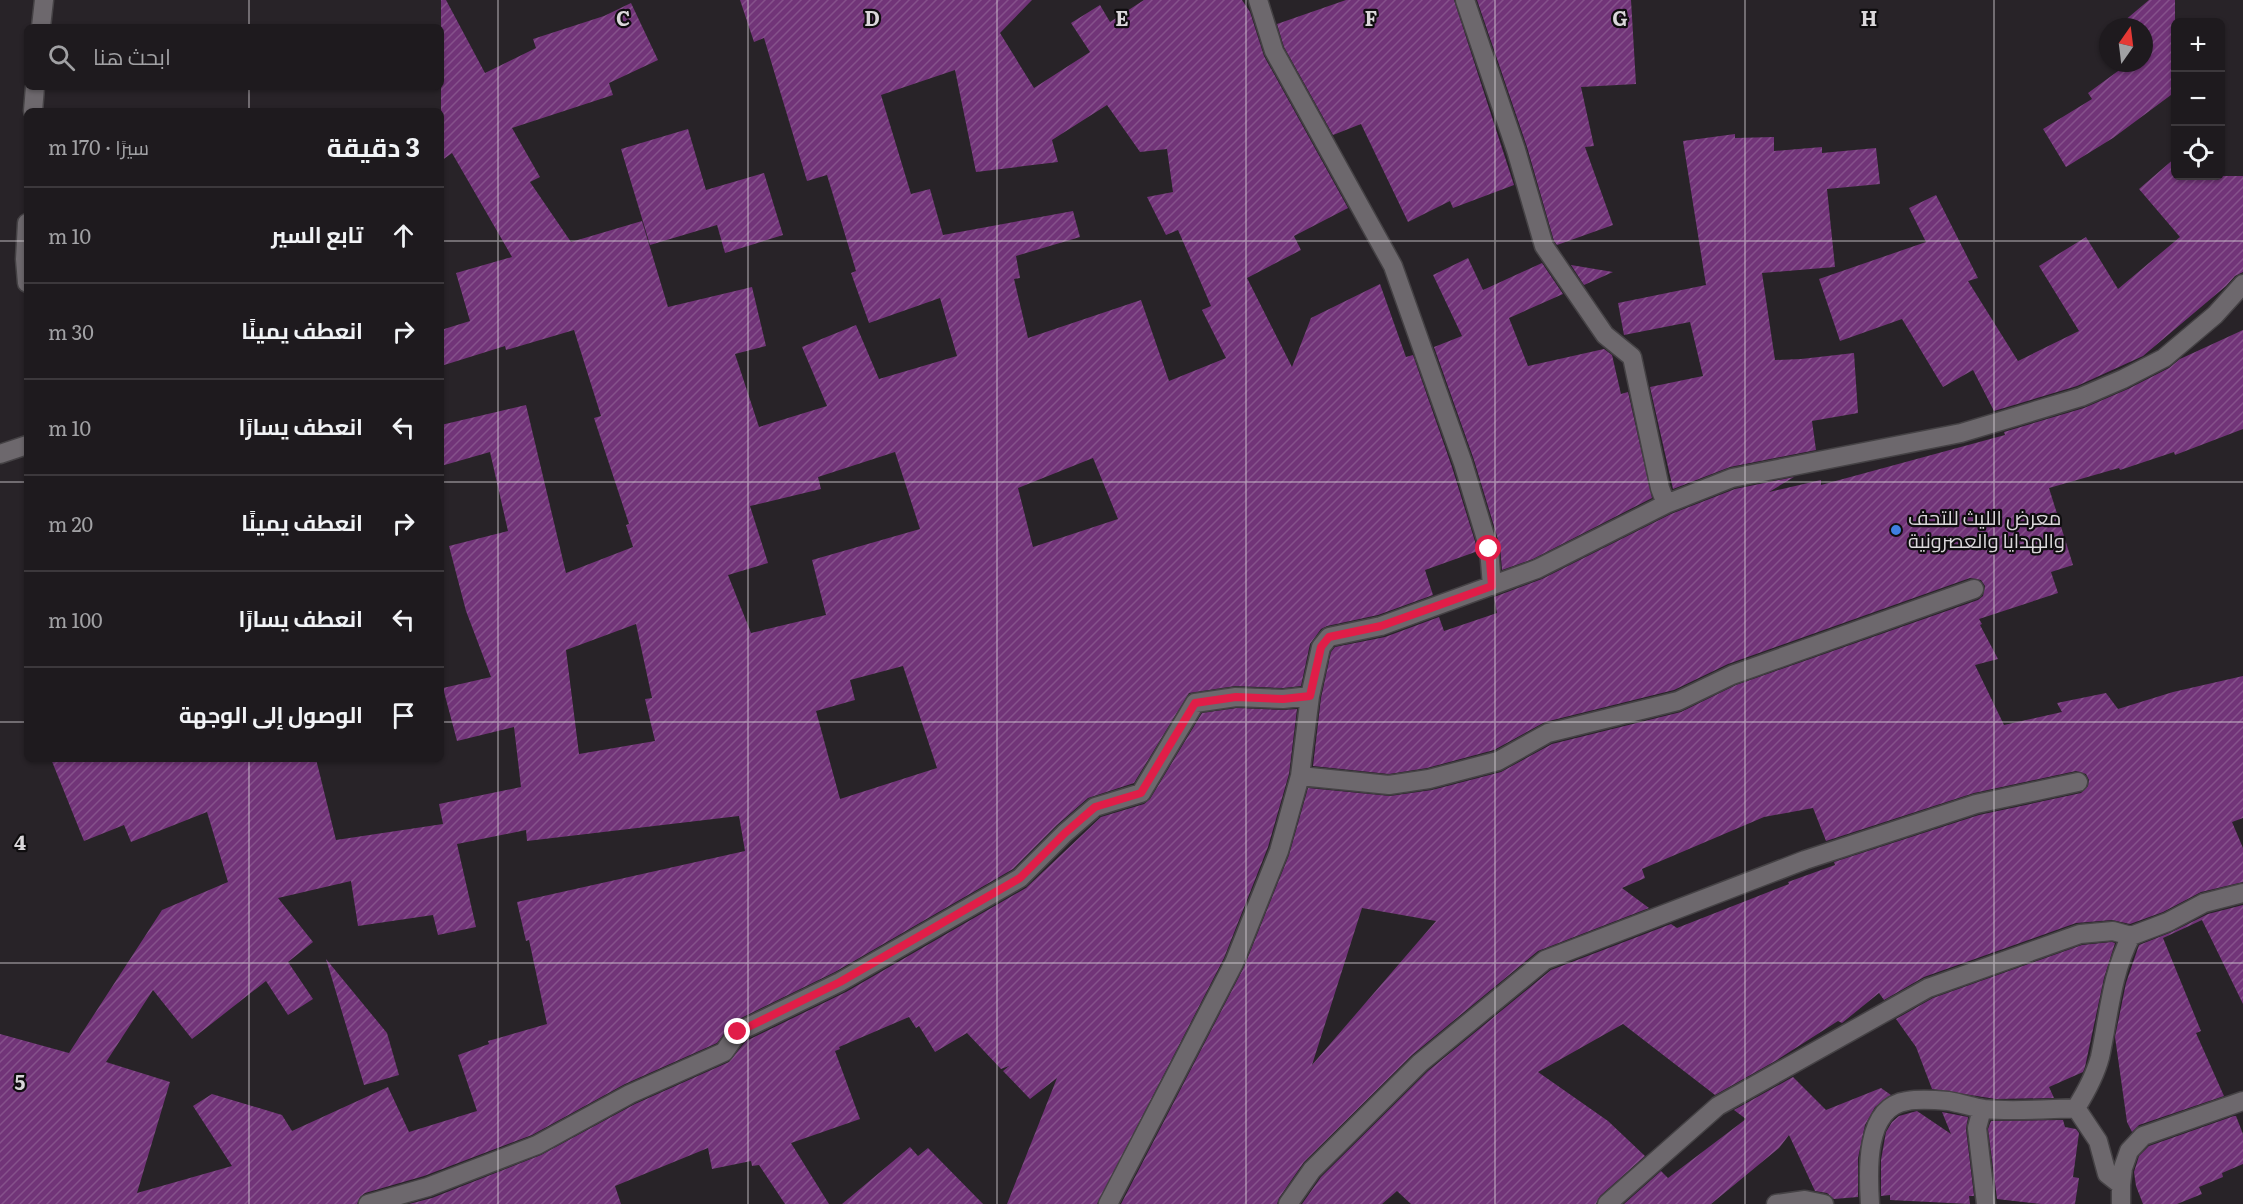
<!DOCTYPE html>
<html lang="ar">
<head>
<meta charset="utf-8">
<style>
	body { margin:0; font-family:Literata,Cairo,serif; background:#2b272b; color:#f1f3f6; direction:rtl }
	.controls { position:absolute; right:18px; top:18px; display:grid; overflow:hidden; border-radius:9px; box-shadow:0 2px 4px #0004 }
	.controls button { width:54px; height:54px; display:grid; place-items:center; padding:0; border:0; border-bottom:2px solid #3c383c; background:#1e1a1e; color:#f1f3f6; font:30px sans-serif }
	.compass { position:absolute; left:2099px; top:18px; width:54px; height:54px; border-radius:50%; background:#1e1a1e; box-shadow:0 2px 4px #0004; rotate:14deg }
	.stop { position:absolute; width:18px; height:18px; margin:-14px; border:4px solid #e11d48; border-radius:50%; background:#fff }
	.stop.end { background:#e11d48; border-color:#fff; box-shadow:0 2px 6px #0008 }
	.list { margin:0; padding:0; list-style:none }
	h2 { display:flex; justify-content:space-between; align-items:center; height:78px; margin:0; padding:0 24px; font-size:26px }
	h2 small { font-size:20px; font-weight:400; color:#a1a1a4 }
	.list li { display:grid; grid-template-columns:39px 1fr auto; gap:18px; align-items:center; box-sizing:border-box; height:96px; padding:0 24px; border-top:2px solid #3c383c }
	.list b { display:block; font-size:22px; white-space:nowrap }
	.list em { font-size:20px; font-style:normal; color:#a1a1a4 }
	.icon { flex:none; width:33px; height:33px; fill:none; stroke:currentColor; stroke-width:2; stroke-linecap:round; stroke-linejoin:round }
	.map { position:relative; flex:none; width:2243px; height:1204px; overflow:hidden; direction:ltr }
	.search { position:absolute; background:#1e1a1e; box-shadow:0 2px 4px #0004; left:24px; top:24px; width:420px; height:66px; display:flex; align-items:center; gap:15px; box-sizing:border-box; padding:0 21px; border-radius:9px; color:#a1a1a4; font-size:22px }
	.panel { position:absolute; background:#1e1a1e; box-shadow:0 2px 4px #0004; left:24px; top:108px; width:420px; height:654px; border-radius:9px; direction:rtl }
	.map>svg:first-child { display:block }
	.building { fill:url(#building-hatch); fill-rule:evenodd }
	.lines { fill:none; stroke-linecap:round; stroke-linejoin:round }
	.minor-casing { stroke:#454245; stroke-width:21 }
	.minor { stroke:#6d686d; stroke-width:18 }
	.route { stroke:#e11d48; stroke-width:8 }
	.grid { fill:none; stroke:#dad7da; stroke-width:1.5; stroke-opacity:0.55 }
	.shop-dot { fill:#3f7fe0; stroke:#0f0d0f; stroke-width:2 }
	.labels { text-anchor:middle; stroke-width:4.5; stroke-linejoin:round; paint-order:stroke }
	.poi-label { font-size:20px; fill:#dad7da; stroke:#0f0d0f; text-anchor:start }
	.grid-label { font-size:20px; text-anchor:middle; font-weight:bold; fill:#dad7da; stroke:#0f0d0f; stroke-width:4.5; stroke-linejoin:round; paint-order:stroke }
</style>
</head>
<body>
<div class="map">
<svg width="2243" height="1204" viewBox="0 0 2243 1204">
	<defs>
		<pattern id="building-hatch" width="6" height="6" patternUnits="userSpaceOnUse" patternTransform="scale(1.5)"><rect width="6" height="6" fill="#713478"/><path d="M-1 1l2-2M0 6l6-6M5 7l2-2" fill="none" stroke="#85518b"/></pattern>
	</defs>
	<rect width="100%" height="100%" fill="#282328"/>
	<path class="building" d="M441 0H446L485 73 536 48 533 39 604 16 631 3 658 60 609 83 613 95 512 128 540 177 530 182 571 242 642 221 668 307 752 287 766 346 735 354 759 427 827 406 802 347 856 325 879 379 957 356 940 298 869 323 851 273 856 271 827 175 807 181 764 38 754 42 740 0H1032L1000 33 1034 88 1090 52 1071 23 1100 5 1110 22 1144 0H1242L1250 12 1264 56 1348 208 1294 236 1301 250 1247 278 1292 367 1311 318 1380 284 1406 357 1413 355 1452 467 1478 551 1425 570 1433 595 1378 615 1327 626 1321 629 1310 644 1301 686 1283 688 1235 686 1189 693 1134 783 1088 798 1057 825 1013 869 835 972 733 1022 717 1043 625 1084 532 1135 424 1176 365 1193 360 1197 357 1204H0V1034L69 1053 162 910 228 882 207 812 131 842 124 825 84 841 51 759H316L336 840 443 824 439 804 521 787 514 727 457 741 443 688 491 677 466 611 449 546 508 531 490 452 441 466V425L526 405 566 573 633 547 626 525 629 524 594 418 601 416 574 330 506 350 505 346 441 366V330L470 321 456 273 512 257 452 153 441 161ZM955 70 976 172 1058 162 1052 140 1107 105 1140 152 1167 149 1173 192 1147 197 1166 235 1178 230 1211 306 1202 310 1226 358 1169 381 1141 300 1028 338 1014 279 1020 278 1016 256 1080 237 1073 211 943 235 930 189 911 194 881 95ZM895 452 920 529 812 560 826 615 751 633 728 575 768 563 750 506 821 489 818 477ZM1093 458 1118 519 1033 547 1018 488ZM636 624 652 698 645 699 655 741 579 754 566 650ZM903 666 937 768 840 799 816 711 855 700 850 680ZM739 816 745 851 517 902 526 941 529 940 547 1024 488 1041 489 1044 458 1055 477 1111 409 1132 388 1087 292 1131 282 1115 212 1094 193 1106 232 1166 137 1193 170 1082 106 1062 153 990 192 1039 266 981 288 1015 313 999 288 962 313 942 278 898 351 881 358 926 433 915 438 935 476 927 457 844 526 830 527 841Z
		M1346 0H1454L1514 185 1453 208 1450 201 1408 222 1361 124 1333 135 1284 47 1277 24Z
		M1477 0H1631L1636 84 1581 87 1594 146 1585 147 1613 225 1557 245 1554 241 1527 147Z
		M2149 0H2175V92L2113 138 2066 167 2043 129 2092 99 2088 93 2129 63H2144V27H2117Z
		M688 129 706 190 764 173 783 235 725 253 717 225 650 245 621 149Z
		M1735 134V138L1774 137V151L1822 147V153L1876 148 1880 184 1827 189 1835 267 1762 273 1775 360 1801 359 1854 353 1858 413 1812 421 1816 450 1730 467 1673 489 1650 387 1703 376 1690 322 1624 335 1618 303 1706 285 1683 141Z
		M2175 158V176H2243V272L2235 276 2226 286 2143 356 2077 386 1994 411 1973 370 1943 387 1902 319 1840 341 1819 279 1926 242 1909 208 1936 195 1978 278 1968 281 2018 361 2079 331 2039 266 2086 237 2118 289 2180 237 2139 189Z
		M1468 258 1483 290 1542 263 1563 294 1509 318 1528 366 1604 349 1612 355 1621 394 1628 392 1652 498 1533 559 1502 570 1500 546 1474 460 1434 347 1462 336 1433 275Z
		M1571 265 1613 272 1584 285Z
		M2243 330V429L2175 455 2174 452 2120 470 2119 468 2049 488 2073 565 2051 572 2058 593 1979 619 1982 624 1980 625 1998 659 1975 665 2004 725 2062 712 2057 703 2106 693 2118 709 2173 692 2243 676V818L2232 822 2243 848V882L2201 892 2163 912 2130 924 2112 920 2076 923 1924 977 1884 1000 1879 993 1842 1023 1838 1021 1777 1060 1715 1095 1623 1024 1538 1072 1608 1121 1645 1156 1600 1196 1596 1204H1411L1397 1191 1382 1204H1302L1321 1177 1428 1071 1551 970 1671 924 1677 928 1789 884 1788 882 1835 865 1834 862 1979 815 2081 793 2088 786 2089 780 2086 774 2076 771 1974 793 1826 841 1813 808 1764 817 1642 869 1645 878 1622 888 1649 908 1538 951 1412 1055 1304 1162 1279 1198 1277 1204H1121L1244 967 1289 855 1308 788 1390 796 1432 790 1501 772 1552 744 1681 712 1736 685 1978 600 1983 596 1985 586 1981 580 1970 578 1728 664 1674 690 1545 722 1494 750 1427 768 1389 774 1313 766 1321 698 1331 652 1335 647 1385 637 1439 617 1444 631 1497 613 1494 597 1542 579 1671 514 1735 489 1794 477 1769 492 1821 480V485L2005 435 2004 432 2084 408 2128 389 2169 368 2180 359ZM1362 908 1436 921 1312 1065Z
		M1237 708 1283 710 1297 709 1289 774 1268 847 1224 958 1097 1204H1007L1057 1078 1030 1099 1003 1071 1009 1066 1001 1069 967 1033 935 1052 919 1026 916 1028 909 1017 839 1047 840 1049 835 1051 860 1119 791 1143 829 1204H785L759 1165 752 1166 751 1161 712 1169 708 1148 615 1186 621 1204H409L432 1198 541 1155 635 1104 729 1062 746 1041 846 992 1026 888 1101 817 1144 804 1150 799 1202 713Z
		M2243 905V1004L2202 920 2163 938 2201 1031 2196 1033 2224 1096 2139 1125 2132 1132 2127 1122 2115 1037 2126 983 2139 945 2172 932 2208 914Z
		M2112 942 2115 943 2104 978 2085 1067 2083 1072 2049 1087 2054 1098 1996 1099 1932 1089 1916 1047 1896 1019 1933 998 2082 945Z
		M326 959 387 1033 399 1075 364 1085Z
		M1793 1077 1826 1110 1881 1088 1891 1095 1875 1107 1865 1125 1858 1158V1197L1834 1199 1827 1193 1815 1191 1789 1135 1779 1148 1711 1204H1624L1661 1171 1668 1178 1746 1119 1734 1110Z
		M1917 1111 1951 1134 1942 1112 1968 1117 1966 1129 1974 1196H1969L1970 1204 1890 1200V1195L1881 1196V1160L1886 1132 1892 1122 1899 1116Z
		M2234 1116H2236L2243 1134V1164L2222 1173 2223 1177 2199 1187 2202 1194 2177 1204H2143L2136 1186 2134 1172 2139 1156 2149 1146Z
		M2063 1120 2065 1127 2076 1129 2079 1133 2073 1177 2079 1178 2075 1204H2041L1997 1199 1988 1129 1991 1121Z
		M910 1147 918 1156 928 1148 983 1204H842Z"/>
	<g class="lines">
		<defs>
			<path id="minor" d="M1258 0 1274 51 1393 266 1463 463 1489 549 1492 586
				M1465 0 1516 150 1544 246 1605 335 1632 357 1660 488 1666 504
				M41 27 44 0
				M33 111 35 87
				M27 223 25 259 27 283
				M0 454 27 445
				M1300 776 1389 785 1429 779 1498 761 1548 733 1678 701 1732 675 1974 589
				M2076 1108C2086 1092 2095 1076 2100 1057 2109 1015 2111 975 2131 936
				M1982 1109 1977 1128 1986 1204
				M2121 1185 2123 1168 2129 1151 2143 1136 2243 1101
				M368 1204 428 1187 537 1145 630 1094 724 1052 738 1032 840 982 1020 878 1065 833 1095 807 1141 793 1195 703 1236 697 1283 699 1310 696 1321 647 1329 637 1381 626 1537 569 1666 504 1732 478 1961 433 2081 397 2123 379 2164 358 2215 315 2243 284
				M1108 1204 1234 963 1279 851 1300 776 1310 696
				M1288 1204 1312 1170 1420 1063 1545 960 1805 860 1976 804 2078 782
				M1607 1204 1718 1106 1928 988 2080 934 2113 931 2131 936 2168 922 2204 903 2243 893
				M1776 1204 1805 1200 1824 1204
				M1870 1204C1868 1173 1864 1107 1907 1101 1919 1099 1936 1100 1948 1101 1960 1103 1972 1107 1984 1109 2015 1112 2046 1109 2076 1108L2098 1141 2107 1174 2121 1185V1204"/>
		</defs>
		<use href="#minor" class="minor-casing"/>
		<use href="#minor" class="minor"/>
	</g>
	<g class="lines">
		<path class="route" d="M738 1032 840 982 1020 878 1065 833 1095 807 1141 793 1195 703 1236 697 1283 699 1310 696 1321 647 1329 637 1381 626 1492 586 1489 549"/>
	</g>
	<path class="grid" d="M249 0V27M498 0V1204M748 0V1204M997 0V1204M1246 0V1204M1495 0V1204M1745 0V1204M1994 0V1204M249 87V111M0 241H27M441 241H2243M0 482H27M441 482H2243M0 722H27M441 722H2243M249 759V1204M0 963H2243"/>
	<circle class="shop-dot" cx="1896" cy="530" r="6"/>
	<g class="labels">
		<g class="poi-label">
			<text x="1908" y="525">معرض الليث للتحف<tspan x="1908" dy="23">والهدايا والعصرونية</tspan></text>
		</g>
	</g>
	<g class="grid-label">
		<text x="623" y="26">C</text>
		<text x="872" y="26">D</text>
		<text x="1122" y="26">E</text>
		<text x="1371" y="26">F</text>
		<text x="1620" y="26">G</text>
		<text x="1869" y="26">H</text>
		<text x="20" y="850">4</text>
		<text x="20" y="1090">5</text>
	</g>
</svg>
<div class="controls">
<button>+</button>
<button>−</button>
<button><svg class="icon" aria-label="locate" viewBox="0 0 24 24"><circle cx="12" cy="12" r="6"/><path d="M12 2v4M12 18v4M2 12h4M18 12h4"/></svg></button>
</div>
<svg class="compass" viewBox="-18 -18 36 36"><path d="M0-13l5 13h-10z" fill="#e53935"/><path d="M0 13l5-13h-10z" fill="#a1a1a4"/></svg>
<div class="stop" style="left:1489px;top:549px"></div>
<div class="stop end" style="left:738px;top:1032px"></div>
<div class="search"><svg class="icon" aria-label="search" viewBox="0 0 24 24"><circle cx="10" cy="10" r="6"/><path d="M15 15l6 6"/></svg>ابحث هنا</div>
<section class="panel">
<h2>3 دقيقة<small>سيرًا · 170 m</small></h2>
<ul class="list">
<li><svg class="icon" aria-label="ahead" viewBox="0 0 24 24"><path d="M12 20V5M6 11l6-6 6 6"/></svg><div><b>تابع السير</b></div><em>10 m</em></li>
<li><svg class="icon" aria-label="right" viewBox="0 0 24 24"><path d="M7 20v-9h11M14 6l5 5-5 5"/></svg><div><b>انعطف يمينًا</b></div><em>30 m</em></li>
<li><svg class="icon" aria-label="left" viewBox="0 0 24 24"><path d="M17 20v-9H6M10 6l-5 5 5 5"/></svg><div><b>انعطف يسارًا</b></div><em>10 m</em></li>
<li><svg class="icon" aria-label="right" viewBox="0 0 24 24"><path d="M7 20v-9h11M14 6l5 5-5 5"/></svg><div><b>انعطف يمينًا</b></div><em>20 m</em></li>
<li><svg class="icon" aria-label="left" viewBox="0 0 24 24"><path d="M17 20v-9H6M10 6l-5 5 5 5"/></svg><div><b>انعطف يسارًا</b></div><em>100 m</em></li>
<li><svg class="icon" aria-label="arrive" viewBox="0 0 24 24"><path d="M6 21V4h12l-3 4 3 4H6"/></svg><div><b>الوصول إلى الوجهة</b></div></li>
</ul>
</section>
</div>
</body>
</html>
